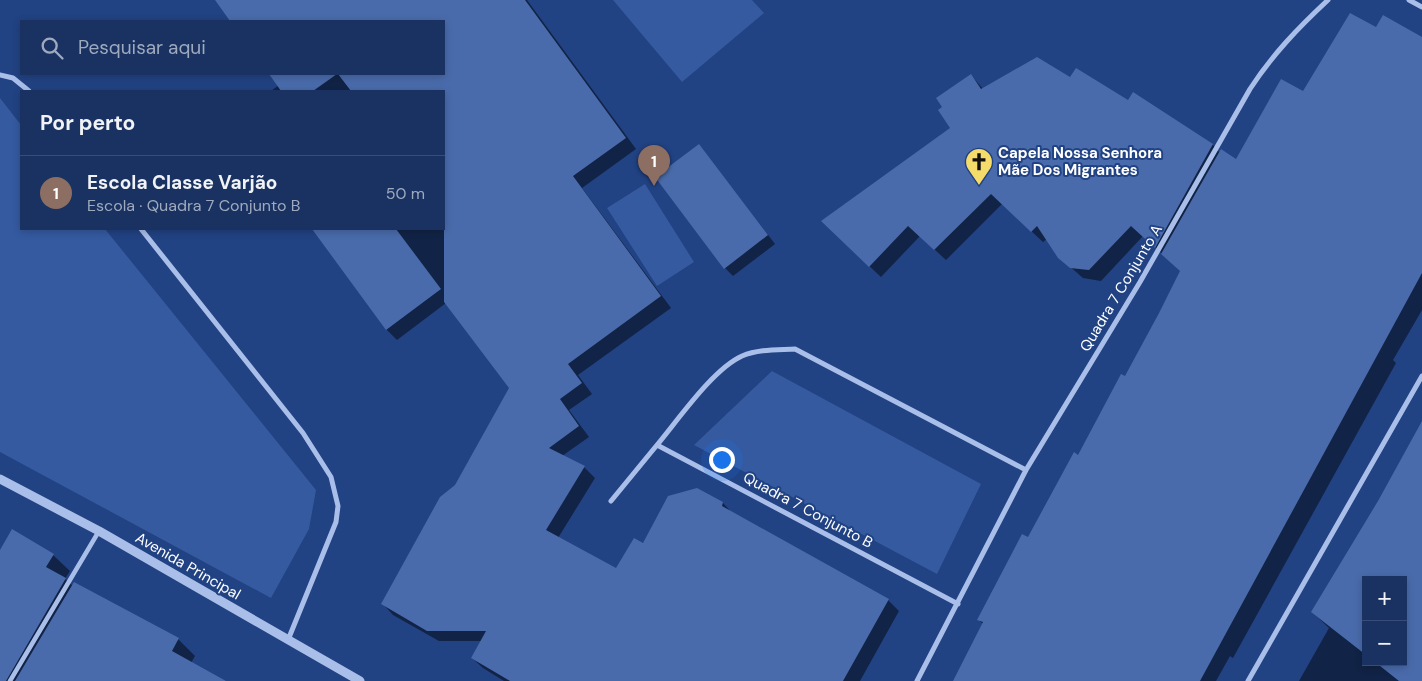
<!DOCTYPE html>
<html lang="pt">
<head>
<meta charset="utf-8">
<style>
	body { margin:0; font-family:"DM Sans",sans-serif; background:#223a68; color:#f1f3f6 }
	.controls { position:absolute; right:15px; bottom:15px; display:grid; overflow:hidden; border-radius:0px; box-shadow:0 2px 8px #0003 }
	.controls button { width:45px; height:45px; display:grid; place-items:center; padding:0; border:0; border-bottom:1px solid #374d77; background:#193262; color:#f1f3f6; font:25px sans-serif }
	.you { position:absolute; left:721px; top:459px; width:18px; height:18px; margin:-12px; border:4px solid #fff; border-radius:50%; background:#1a73e8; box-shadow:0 0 0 8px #1a73e833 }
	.badge { display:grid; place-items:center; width:32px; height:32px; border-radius:50%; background:#8c9099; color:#fff; font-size:16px; font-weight:700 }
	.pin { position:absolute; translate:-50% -41px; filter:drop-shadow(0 1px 2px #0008) }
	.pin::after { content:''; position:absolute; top:26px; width:18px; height:15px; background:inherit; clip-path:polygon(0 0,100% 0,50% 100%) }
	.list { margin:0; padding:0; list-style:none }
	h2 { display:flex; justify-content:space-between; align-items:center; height:65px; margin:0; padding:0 20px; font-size:21px }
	h2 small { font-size:16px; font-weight:400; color:#9faabe }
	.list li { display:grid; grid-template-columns:32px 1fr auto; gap:15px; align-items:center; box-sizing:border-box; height:75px; padding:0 20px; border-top:1px solid #374d77 }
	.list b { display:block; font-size:19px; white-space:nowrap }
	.list p { margin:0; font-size:16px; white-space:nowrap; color:#9faabe }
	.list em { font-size:16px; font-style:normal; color:#9faabe }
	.icon { flex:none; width:28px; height:28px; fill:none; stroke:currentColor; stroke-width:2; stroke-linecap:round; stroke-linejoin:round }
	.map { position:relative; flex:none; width:1422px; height:681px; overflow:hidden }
	.search { position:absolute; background:#193262; box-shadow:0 2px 8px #0003; left:20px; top:20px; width:425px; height:55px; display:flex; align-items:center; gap:12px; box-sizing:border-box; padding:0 18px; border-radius:0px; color:#9faabe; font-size:19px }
	.panel { position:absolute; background:#193262; box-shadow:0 2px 8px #0003; left:20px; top:90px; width:425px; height:140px; border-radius:0px }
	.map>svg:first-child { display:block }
	.green { fill:#355aa0 }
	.shadow { fill:#0007; fill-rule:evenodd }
	.building { fill:#4a6bab }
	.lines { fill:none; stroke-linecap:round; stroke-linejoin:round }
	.pedestrian { stroke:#a9bfe9; stroke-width:4.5 }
	.minor { stroke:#a9bfe9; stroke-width:5 }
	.tertiary { stroke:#a9bfe9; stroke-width:9 }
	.labels { text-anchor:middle; stroke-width:4; stroke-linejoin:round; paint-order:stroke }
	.poi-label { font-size:15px; font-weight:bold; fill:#fff; stroke:#214283; text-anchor:start }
	.street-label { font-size:15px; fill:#fff; stroke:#214283 }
</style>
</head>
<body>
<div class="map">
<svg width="1422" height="681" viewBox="0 0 1422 681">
	<rect width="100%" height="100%" fill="#214283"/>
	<path class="green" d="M613 0H752L764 13 682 82Z
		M0 98 21 125V229H105L316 490 309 529 271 598 0 452Z
		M645 184 694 262 657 286 607 208Z
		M772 371 981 484 937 574 694 445Z"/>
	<path class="shadow" d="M216 0H527L636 149 582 188 671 308 578 375 592 394 569 410 589 437 562 456 584 467 595 478 558 538 616 570 697 489 723 503 733 514 888 600 899 611 860 681H504L483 668 472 658 482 641H439L393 615 383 604 456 486 510 388 446 303 397 340 386 329 313 229H444V91H271L279 85 270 74H444V21H232Z
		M1377 29 1422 38V310L1393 360 1396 363 1233 658 1230 656 1216 681H954L983 624 979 620 1126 377 1181 271 1143 236 1101 281 1083 278 1059 257 1047 239 1043 242 1002 204 946 260 920 236 881 277 833 232 952 128 971 75 983 89 1070 78 1129 102 1134 94 1213 145 1220 153 1236 161 1303 93Z
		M699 145 775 244 733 276 725 268Z
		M1422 424V681H1299L1329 628 1312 612 1379 502ZM1366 580H1403V662H1366Z
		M0 553 53 555 70 571 65 579 73 586 178 639 195 656 191 663 220 681H0Z"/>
	<path class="building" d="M215 0H525L626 138 573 176 661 296 568 364 582 383 560 399 579 426 549 448 585 466 546 530 616 568 634 538 643 543 668 496 697 488 723 502 722 506 889 599 843 681H510L471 658 486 631H427L381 604 440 497 455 485 509 388 444 302V91H351L338 74H444V21H230Z
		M1350 13 1376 27 1383 15 1422 37V273L1200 681H953L983 622 977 620 1022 534 1028 537 1074 452 1078 455 1121 374 1125 376 1159 313 1180 271 1161 254 1221 149 1236 159 1281 79 1303 91Z
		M1037 57 1070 77 1076 68 1128 100 1133 92 1213 144 1155 248 1131 226 1089 270 1070 268 1058 258 1037 226 1031 232 991 194 934 250 908 226 869 267 821 221 950 128 938 110 942 107 936 98 971 74 981 89Z
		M269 74H337L313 91H281Z
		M699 144 768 235 724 269 655 177Z
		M312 229H396L441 289 386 330Z
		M1422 421V681H1399L1375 662H1403V580H1366V655L1311 612 1378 501Z
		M12 529 54 554 46 567 66 578 6 681H0V550Z
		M74 582 179 638 172 651 226 681H15Z"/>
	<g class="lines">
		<path class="pedestrian" d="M10 681 99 531"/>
		<path class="minor" d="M1409 0 1422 7
			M0 75 13 78 29 91
			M141 229 303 433 331 477 338 506 336 522 288 640
			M657 445C678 420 713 369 742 356 759 349 777 350 795 349L1026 470
			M611 501 657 445 958 604
			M917 681 1026 470 1140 282 1250 89C1272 55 1298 28 1328 0
			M1248 681 1422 376"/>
		<path class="tertiary" d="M0 479 99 531 360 681"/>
	</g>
	<defs>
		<symbol id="church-pin" viewBox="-11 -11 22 30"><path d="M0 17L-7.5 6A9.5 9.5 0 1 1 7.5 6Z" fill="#f5db6a" stroke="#214283"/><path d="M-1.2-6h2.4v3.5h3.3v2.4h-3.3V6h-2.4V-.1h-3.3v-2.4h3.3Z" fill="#111"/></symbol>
	</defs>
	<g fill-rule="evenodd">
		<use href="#church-pin" x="963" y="146" width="32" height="43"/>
	</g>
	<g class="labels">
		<g class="poi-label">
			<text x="998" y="158">Capela Nossa Senhora<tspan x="998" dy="17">Mãe Dos Migrantes</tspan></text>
		</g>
		<g class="street-label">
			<text transform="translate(1121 288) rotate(-59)" y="5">Quadra 7 Conjunto A</text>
			<text transform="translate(808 510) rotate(28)" y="5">Quadra 7 Conjunto B</text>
			<text transform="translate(188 566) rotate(30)" y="5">Avenida Principal</text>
		</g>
	</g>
</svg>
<div class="controls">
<button>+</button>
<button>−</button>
</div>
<div class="you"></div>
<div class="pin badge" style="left:654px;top:186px;background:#8d6e63">1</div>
<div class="search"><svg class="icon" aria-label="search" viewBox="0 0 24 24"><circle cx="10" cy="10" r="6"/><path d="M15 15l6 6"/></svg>Pesquisar aqui</div>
<section class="panel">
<h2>Por perto<small></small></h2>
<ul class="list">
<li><span class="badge" style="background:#8d6e63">1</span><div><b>Escola Classe Varjão</b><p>Escola · Quadra 7 Conjunto B</p></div><em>50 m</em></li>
</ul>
</section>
</div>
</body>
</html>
